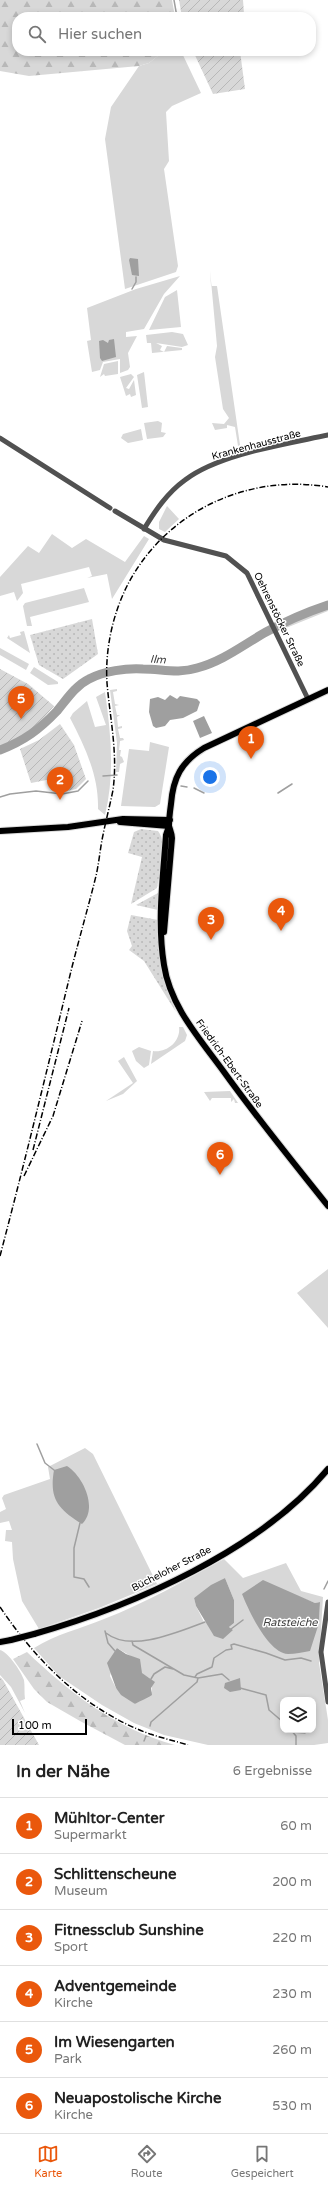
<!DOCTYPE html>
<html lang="de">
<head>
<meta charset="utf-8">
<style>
	body { margin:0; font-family:"Varela Round",sans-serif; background:#f6f6f6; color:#222 }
	.controls { position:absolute; right:12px; bottom:12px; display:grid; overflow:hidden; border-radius:8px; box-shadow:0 2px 6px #0003 }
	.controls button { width:36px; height:36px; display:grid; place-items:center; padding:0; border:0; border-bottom:1px solid #e0e0e0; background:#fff; color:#222; font:20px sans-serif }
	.scale { position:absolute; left:12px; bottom:10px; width:75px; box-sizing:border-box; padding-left:4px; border:2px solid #000; border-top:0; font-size:11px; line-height:14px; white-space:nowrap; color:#000; -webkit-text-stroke:3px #fff; paint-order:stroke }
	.you { position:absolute; left:210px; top:777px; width:14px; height:14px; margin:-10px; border:3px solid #fff; border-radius:50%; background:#1a73e8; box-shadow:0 0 0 6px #1a73e833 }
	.badge { display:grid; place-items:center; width:26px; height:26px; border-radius:50%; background:#ea580c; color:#fff; font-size:13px; font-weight:700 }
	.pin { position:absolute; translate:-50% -33px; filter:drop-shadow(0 1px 2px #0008) }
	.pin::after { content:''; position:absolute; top:21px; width:14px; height:12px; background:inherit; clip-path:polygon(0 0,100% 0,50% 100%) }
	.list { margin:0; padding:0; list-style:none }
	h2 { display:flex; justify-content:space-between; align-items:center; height:52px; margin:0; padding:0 16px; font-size:17px }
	h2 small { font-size:13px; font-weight:400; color:#767676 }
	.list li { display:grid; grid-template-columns:26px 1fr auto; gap:12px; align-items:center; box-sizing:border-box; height:56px; padding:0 16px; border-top:1px solid #e0e0e0 }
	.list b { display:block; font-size:15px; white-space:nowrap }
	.list p { margin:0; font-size:13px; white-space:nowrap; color:#767676 }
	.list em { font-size:13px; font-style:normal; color:#767676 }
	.icon { flex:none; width:22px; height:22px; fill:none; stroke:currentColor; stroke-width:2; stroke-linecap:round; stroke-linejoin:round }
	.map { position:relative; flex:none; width:328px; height:1745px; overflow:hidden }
	.search { position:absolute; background:#fff; box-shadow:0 2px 6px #0003; left:12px; right:12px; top:12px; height:44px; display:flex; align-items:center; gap:10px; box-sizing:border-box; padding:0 14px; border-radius:16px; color:#767676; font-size:15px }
	.sheet { height:388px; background:#fff }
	nav { display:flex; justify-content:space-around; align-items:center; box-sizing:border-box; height:56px; border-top:1px solid #e0e0e0; background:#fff; font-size:11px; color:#767676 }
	nav a { display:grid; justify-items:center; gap:2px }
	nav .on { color:#ea580c }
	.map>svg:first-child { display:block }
	.grass { fill:#d8d8d8; fill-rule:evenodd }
	.forest { fill:url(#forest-firs) }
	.park { fill:url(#park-dots) }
	.garden { fill:url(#garden-furrows) }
	.water { fill:#9f9f9f }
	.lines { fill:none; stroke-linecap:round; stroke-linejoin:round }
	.stream { stroke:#9f9f9f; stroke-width:1.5 }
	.river { stroke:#9f9f9f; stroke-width:9 }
	.major-casing { stroke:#dbdbdb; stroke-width:8 }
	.minor { stroke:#515151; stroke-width:5 }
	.major { stroke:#000; stroke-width:6 }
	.rail { stroke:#000; stroke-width:1.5; stroke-dasharray:6 2 1 2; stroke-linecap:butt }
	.major-bridge-casing { stroke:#dbdbdb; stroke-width:8; stroke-linecap:butt }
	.major-bridge { stroke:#000; stroke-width:6 }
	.labels { text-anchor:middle; stroke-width:3; stroke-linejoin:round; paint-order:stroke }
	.street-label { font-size:10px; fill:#000; stroke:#fff }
	.water-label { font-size:11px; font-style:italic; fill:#404040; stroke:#fff }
</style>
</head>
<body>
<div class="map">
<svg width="328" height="1745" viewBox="0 0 328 1745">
	<defs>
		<pattern id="forest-firs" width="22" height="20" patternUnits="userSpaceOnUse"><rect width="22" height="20" fill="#d8d8d8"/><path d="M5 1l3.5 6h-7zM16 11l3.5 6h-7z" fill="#b8b8b8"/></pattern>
		<pattern id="park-dots" width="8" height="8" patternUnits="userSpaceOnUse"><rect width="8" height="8" fill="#d8d8d8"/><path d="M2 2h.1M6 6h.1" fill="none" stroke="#b8b8b8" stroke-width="1.8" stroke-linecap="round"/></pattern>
		<pattern id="garden-furrows" width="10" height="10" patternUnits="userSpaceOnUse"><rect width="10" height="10" fill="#d8d8d8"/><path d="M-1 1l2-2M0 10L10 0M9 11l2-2" fill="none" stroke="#b8b8b8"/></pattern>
	</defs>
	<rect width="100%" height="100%" fill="#fff"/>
	<path class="grass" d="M164 51H181L201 93 172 106 166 112 169 161 164 169 178 266 176 272 125 289 105 139 111 107 139 66 149 63Z
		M210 270 211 286H217L240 445 238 446 235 427 227 425V428L215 430 212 423 224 424 229 418 223 409 215 357 217 346Z
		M180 276 164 294 144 329 126 332V337L137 336 128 353 130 367 128 370 120 373V359L103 362 100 370 92 372 87 341 91 340 87 308 136 289Z
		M177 290 181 327 149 330 165 297Z
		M172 332 183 334 188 345 182 347 156 343 162 346 160 350 164 352 167 346 182 348V350L152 353 151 343H147L146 335Z
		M118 361V374L105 376 104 374 100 377 104 364Z
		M144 372 148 407 142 408 137 375Z
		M131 374 134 377 126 388 129 389 134 380 136 395 131 397 130 394 126 396 120 377Z
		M158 421 162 423 161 432 166 433 163 437 147 439 144 423Z
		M141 429 143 440 128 443 121 438 123 434Z
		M167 506 179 519 165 532 159 529V522Z
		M52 534 72 548 86 539 125 562 144 536 149 539 112 599 107 574 87 578 92 576 89 567 21 584 23 593 17 601 14 592 0 596V577L28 546 39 553Z
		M84 588 89 602 30 617 32 626H27L23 606 25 603Z
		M328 602V611L286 628 284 625 281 627 279 621Z
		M24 631 30 653 7 638 9 635 10 638 21 635 20 632Z
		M0 648 29 664 26 670 0 655Z
		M34 667 58 682V684L48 685 30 673Z
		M117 689V691L113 692 115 704 119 705 115 706 117 715H120L117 717 118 727 122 726V728L118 729 120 738H123L124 740 120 741 119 750H121L120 756 122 757 124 762 120 764 119 772H116L117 743 110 690Z
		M105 692C111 734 115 774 105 815L98 809C99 776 85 747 70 718L73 713 87 701 95 727 106 725 96 697Z
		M150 742 169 747 160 804 155 807 121 806 129 749 149 751Z
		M179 1027H183L187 1035 185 1041 151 1064 153 1051C167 1053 181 1041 179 1027Z
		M139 1047 151 1051 149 1065 144 1068 136 1061 132 1051Z
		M124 1057 137 1081 123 1094 106 1101 133 1083 118 1061Z
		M230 1091 238 1103H235L234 1099 231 1102V1098H212L210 1101 204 1092Z
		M328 1269V1328L297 1293Z
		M85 1448 93 1454 157 1584 99 1608 39 1629 22 1601 13 1559 12 1542 5 1541 6 1530H12L9 1521 0 1523V1512L6 1509 2 1498 4 1495 50 1479 48 1467Z
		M224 1559 243 1578 286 1563 301 1591 323 1597 319 1663 328 1720V1743L314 1745H208L164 1735 134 1723 102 1705 59 1676 34 1648C56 1634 80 1629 104 1619 146 1603 185 1580 224 1559ZM225 1578 234 1600V1623L229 1627 233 1630 204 1622 196 1606 194 1598ZM290 1593 315 1603 320 1602 319 1623ZM117 1648 134 1658 141 1673 151 1679 152 1691 148 1698 142 1699 135 1704 116 1688 110 1676ZM283 1700H313V1730H283Z
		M0 1650C8 1652 21 1671 24 1680 25 1686 24 1693 25 1699L20 1701 25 1713 11 1687 0 1675Z"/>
	<path class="forest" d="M0 0H172L175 17H17V51H164L149 63 139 66 29 76 0 71Z
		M27 1652C70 1693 116 1729 175 1745H125L80 1721 47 1702 34 1689 13 1659Z"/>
	<path class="park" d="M92 619 98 654 63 679 39 665 30 635Z
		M141 829 158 831C169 846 160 871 157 888L131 904 142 857 128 853 134 832Z
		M158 893 160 895 158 910 136 905Z
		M131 915 158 920 159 923C161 959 162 978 176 1012L144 961 129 950 132 946 127 931Z"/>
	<path class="garden" d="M179 0H243L244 14 235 15V17H182Z
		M193 51H240L245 89 213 94Z
		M0 669 28 684 54 706 31 733 0 746Z
		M60 724 74 745 86 779 76 789 67 791 62 777 31 783 20 749 39 740Z
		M0 1677 3 1680 39 1745H0Z"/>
	<path class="water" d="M130 258 138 259 139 276 132 275 129 260Z
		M114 339 116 357 102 361 100 358 99 341 103 340 108 343 109 340Z
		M170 695 177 699 180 696 197 699 200 702 197 711 183 718 170 720 165 726 156 728 153 726 149 712 150 699 158 697 165 700Z
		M204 716 212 733 200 738 193 721Z
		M67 1466C84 1477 98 1509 82 1524 58 1509 49 1499 54 1470Z
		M225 1578 234 1600V1623L229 1627 233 1630 223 1639 214 1636 196 1606 194 1598 211 1585Z
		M263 1580 315 1603 320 1602 319 1623 310 1651C303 1652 295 1654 288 1654 268 1653 249 1611 242 1594Z
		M117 1648 126 1654 140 1659 142 1673 155 1682 151 1688 152 1695C147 1699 141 1700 135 1704L121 1695 116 1688 107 1663Z
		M240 1678 241 1690 230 1692 224 1688 225 1683Z"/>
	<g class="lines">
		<path class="stream" d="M174 0 177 17
			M132 289 136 282V277
			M103 776 117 775
			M181 786 187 787
			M194 788 204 793
			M278 793 292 784
			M0 797 10 794 36 791 62 794 78 791 88 781
			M37 1444 45 1463 54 1470
			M80 1523 74 1548V1577L84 1579 89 1587
			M324 1589 328 1581
			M231 1629 243 1620
			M105 1631 108 1643 115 1651
			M106 1633C131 1653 178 1632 205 1622
			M132 1641 133 1645 184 1675 198 1678 222 1674 229 1680
			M195 1677 197 1674 212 1667 214 1658 226 1650 232 1649 231 1645 234 1644 266 1653 285 1660 301 1658 311 1661
			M151 1679 154 1674 165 1667 173 1669
			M240 1688 266 1695 269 1710 283 1722
			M150 1726 151 1722 197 1682 198 1678
			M291 1730 296 1736V1745
			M293 1732 305 1733
			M144 1741 146 1736"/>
		<path class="river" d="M0 750C24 741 40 729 57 711 67 699 75 686 89 679 104 671 126 668 143 669 162 669 178 674 197 668 223 661 243 645 266 632 286 621 307 612 328 605"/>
		<defs>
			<path id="major" d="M120 822 169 826
				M169 826 166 835C163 878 157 922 164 965 170 1006 200 1039 224 1072 257 1118 293 1162 328 1206
				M0 831 68 827 123 819 170 820
				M164 932 172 838C172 834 170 830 169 826 169 819 170 811 171 804 173 778 181 762 204 748L328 690
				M34 1634C133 1606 261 1550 328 1469
				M0 1642 11 1640"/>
		</defs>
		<use href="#major" class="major-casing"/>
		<path class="minor" d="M0 438 110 508
			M115 511 164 540 226 556 247 573 308 699
			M144 529C155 511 167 493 185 480 219 454 286 444 328 435
			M328 1602 321 1652 328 1702"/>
		<use href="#major" class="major"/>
		<path class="rail" d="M33 1150 69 1008
			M24 1176 53 1116 82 1021
			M0 1256C25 1161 48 1066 71 971 79 939 88 908 96 876 99 863 100 849 103 835 106 820 110 805 113 790 118 753 110 719 107 683 105 651 112 617 126 588 163 513 246 473 328 487
			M0 1607C37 1662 86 1711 150 1734 162 1738 175 1741 188 1745"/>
		<defs>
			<path id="major-bridge" d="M11 1640 34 1634"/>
		</defs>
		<use href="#major-bridge" class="major-bridge-casing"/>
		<use href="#major-bridge" class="major-bridge"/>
	</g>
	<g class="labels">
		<g class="street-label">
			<text transform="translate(256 444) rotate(-15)" y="4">Krankenhausstraße</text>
			<text transform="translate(280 619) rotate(64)" y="4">Oehrenstöcker Straße</text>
			<text transform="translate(230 1063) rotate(54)" y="4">Friedrich-Ebert-Straße</text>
			<text transform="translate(171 1568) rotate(-27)" y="4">Bücheloher Straße</text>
		</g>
		<g class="water-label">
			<text transform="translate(158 659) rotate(3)" y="4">Ilm</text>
			<text x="290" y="1626">Ratsteiche</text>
		</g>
	</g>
</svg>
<div class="controls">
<button><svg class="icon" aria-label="layers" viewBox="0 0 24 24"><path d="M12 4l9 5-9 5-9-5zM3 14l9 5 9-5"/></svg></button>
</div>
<div class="scale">100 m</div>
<div class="you"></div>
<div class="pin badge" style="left:251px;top:759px">1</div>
<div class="pin badge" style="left:60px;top:800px">2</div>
<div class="pin badge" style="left:211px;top:940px">3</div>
<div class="pin badge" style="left:281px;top:931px">4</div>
<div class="pin badge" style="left:21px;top:719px">5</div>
<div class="pin badge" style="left:220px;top:1175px">6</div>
<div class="search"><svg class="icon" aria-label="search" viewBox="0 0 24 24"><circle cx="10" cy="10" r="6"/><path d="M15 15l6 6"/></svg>Hier suchen</div>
</div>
<section class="sheet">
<h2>In der Nähe<small>6 Ergebnisse</small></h2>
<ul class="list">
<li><span class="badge">1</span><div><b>Mühltor-Center</b><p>Supermarkt</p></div><em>60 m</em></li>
<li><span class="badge">2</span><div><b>Schlittenscheune</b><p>Museum</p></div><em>200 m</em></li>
<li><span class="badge">3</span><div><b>Fitnessclub Sunshine</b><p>Sport</p></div><em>220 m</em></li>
<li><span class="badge">4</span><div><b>Adventgemeinde</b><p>Kirche</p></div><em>230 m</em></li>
<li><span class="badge">5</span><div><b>Im Wiesengarten</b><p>Park</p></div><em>260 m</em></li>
<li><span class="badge">6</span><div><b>Neuapostolische Kirche</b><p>Kirche</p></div><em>530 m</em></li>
</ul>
</section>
<nav>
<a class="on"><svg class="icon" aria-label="map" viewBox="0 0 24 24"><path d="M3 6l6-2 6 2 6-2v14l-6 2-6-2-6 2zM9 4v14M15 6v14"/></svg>Karte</a>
<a><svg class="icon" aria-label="directions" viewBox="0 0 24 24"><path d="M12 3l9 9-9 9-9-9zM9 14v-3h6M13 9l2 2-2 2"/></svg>Route</a>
<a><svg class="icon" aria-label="saved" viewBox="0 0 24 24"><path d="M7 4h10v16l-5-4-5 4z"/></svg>Gespeichert</a>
</nav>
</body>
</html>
